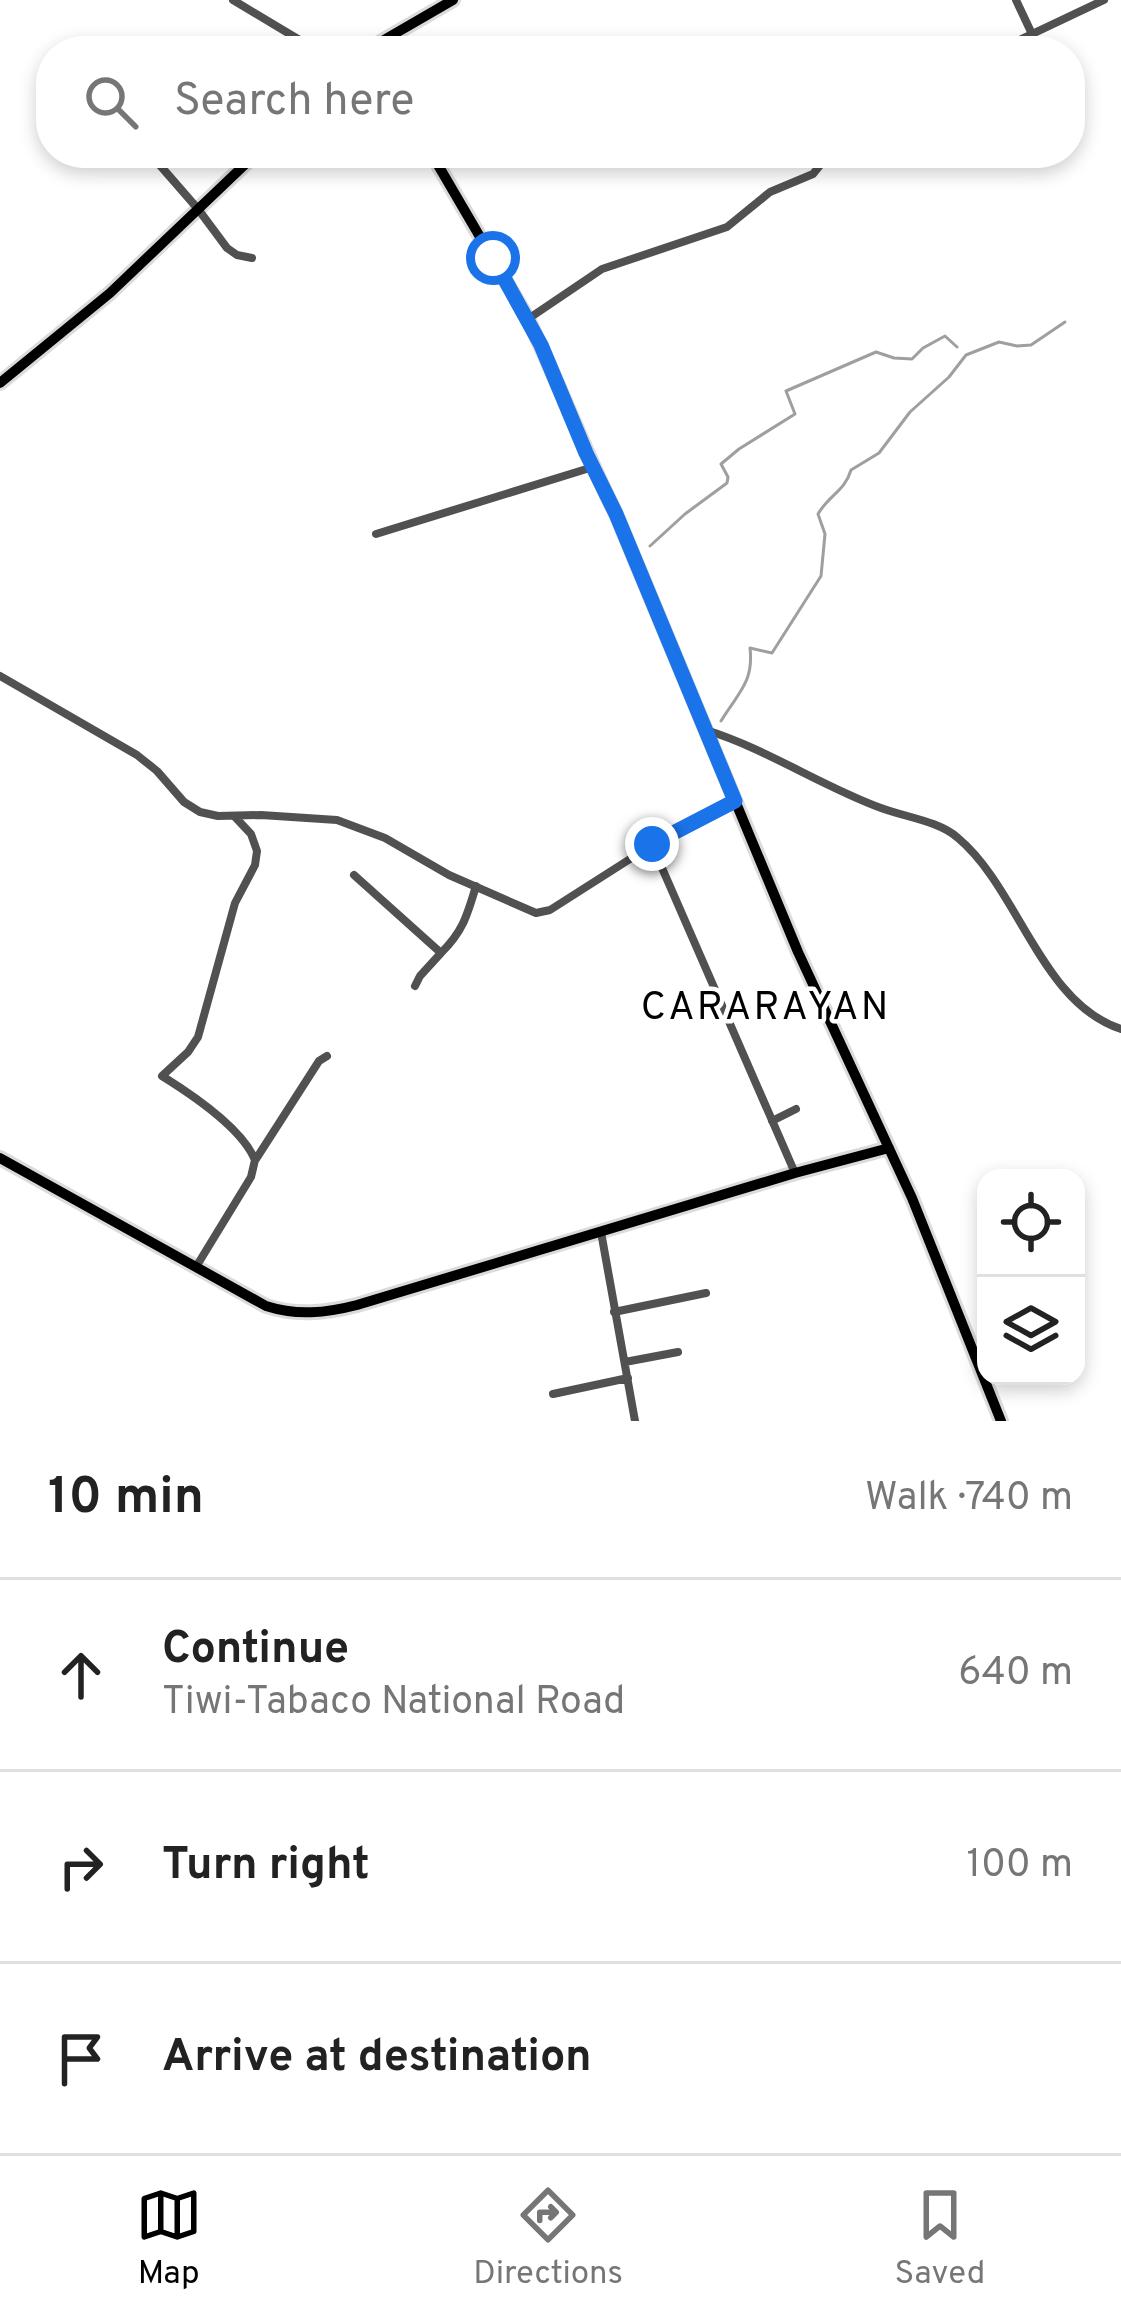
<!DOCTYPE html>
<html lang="en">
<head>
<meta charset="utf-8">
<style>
	body { margin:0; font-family:Overpass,sans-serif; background:#f6f6f6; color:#222 }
	.controls { position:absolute; right:36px; bottom:36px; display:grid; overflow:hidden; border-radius:24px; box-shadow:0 6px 18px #0003 }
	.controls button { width:108px; height:108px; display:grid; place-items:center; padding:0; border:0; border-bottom:3px solid #e0e0e0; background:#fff; color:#222; font:60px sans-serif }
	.stop { position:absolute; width:36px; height:36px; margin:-27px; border:9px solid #1a73e8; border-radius:50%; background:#fff }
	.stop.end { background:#1a73e8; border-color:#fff; box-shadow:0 3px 12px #0008 }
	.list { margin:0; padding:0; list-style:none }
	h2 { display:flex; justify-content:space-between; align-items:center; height:156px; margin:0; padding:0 48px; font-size:51px }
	h2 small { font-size:39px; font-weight:400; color:#767676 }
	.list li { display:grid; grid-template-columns:78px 1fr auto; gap:36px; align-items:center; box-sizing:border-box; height:192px; padding:0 48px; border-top:3px solid #e0e0e0 }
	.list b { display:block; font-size:45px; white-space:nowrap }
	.list p { margin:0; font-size:39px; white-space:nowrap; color:#767676 }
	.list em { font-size:39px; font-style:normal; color:#767676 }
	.icon { flex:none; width:66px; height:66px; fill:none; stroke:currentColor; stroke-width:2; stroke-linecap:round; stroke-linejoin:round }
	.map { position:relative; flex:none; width:1121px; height:1421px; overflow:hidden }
	.search { position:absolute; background:#fff; box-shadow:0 6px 18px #0003; left:36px; right:36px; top:36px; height:132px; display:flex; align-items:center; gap:30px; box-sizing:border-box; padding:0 42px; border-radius:48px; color:#767676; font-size:45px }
	.sheet { height:732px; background:#fff }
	nav { display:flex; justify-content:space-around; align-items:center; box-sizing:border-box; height:168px; border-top:3px solid #e0e0e0; background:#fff; font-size:33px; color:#767676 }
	nav a { display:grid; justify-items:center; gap:6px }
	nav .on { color:#000 }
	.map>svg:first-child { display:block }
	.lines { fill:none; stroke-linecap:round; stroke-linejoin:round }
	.stream { stroke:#9f9f9f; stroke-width:3 }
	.major-casing { stroke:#dbdbdb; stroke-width:16 }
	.minor { stroke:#515151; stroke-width:8 }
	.major { stroke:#000; stroke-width:10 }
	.route { stroke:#1a73e8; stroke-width:15 }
	.labels { text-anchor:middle; stroke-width:9; stroke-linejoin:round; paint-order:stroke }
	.quarter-label { font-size:39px; letter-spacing:3px; fill:#000; stroke:#fff }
</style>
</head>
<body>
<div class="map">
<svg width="1121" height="1421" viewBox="0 0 1121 1421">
	<rect width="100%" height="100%" fill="#fff"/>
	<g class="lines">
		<path class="stream" d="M650 546 685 514 727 483 728 477 721 464 739 449 795 414 786 391 876 352 894 358 912 359 923 348 945 336 957 347
			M721 721C738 693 754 682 750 648L772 653 821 576 825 534 818 514C829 495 845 491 851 470L879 453 910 412 949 377 966 355 999 342 1017 346 1031 345 1065 322"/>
		<defs>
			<path id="major" d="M365 51 453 0
				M431 153 528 319C559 383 584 450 616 514L798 952 912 1198 1001 1421
				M0 383 110 293 257 153
				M0 1158 266 1306C297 1316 326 1313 357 1305L795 1173 889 1148"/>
		</defs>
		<use href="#major" class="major-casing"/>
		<path class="minor" d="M233 0 318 51
			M1016 0 1032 34
			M292 51 302 42
			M996 51 1104 0
			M151 155 198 209 227 248 237 255 252 258
			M528 319 602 269 727 227 770 192 813 174 830 153
			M376 534 593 467
			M0 676 137 755 157 771 184 802 200 812 218 816 261 815 337 820 385 838 449 875 536 913 550 910 652 845 735 801
			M706 730C767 749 821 786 881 808 905 817 939 821 958 838 1019 889 1041 1003 1121 1029
			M652 845 795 1173
			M354 875 441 953C463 931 467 916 476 886
			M415 986 420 976 441 953
			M772 1121 796 1109
			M256 1159 319 1061 327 1056
			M601 1232 635 1421
			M196 1267 251 1177 255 1160C242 1128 191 1094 162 1076L188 1052 198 1037 235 903 255 865 257 851 251 834 235 817
			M614 1312 706 1293
			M625 1362 678 1352
			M553 1394 628 1378"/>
		<use href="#major" class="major"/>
	</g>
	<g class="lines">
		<path class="route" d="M493 258 541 345 586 453 616 514 735 801 652 844"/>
	</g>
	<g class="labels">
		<g class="quarter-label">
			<text x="766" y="1019">CARARAYAN</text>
		</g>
	</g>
</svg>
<div class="controls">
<button><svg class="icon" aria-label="locate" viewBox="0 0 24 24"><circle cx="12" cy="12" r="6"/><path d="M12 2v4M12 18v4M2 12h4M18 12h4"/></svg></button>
<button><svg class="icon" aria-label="layers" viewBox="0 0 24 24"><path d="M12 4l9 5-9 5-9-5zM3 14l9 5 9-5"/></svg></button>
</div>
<div class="stop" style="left:493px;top:258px"></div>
<div class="stop end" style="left:652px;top:844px"></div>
<div class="search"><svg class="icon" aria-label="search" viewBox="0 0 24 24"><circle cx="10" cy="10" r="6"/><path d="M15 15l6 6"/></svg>Search here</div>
</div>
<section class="sheet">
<h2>10 min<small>Walk · 740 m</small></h2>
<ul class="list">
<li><svg class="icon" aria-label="ahead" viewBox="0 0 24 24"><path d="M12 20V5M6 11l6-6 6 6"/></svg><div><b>Continue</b><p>Tiwi-Tabaco National Road</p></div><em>640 m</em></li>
<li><svg class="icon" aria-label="right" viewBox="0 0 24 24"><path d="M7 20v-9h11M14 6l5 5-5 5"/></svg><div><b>Turn right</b></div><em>100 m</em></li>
<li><svg class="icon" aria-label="arrive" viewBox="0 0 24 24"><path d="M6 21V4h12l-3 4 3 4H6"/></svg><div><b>Arrive at destination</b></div></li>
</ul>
</section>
<nav>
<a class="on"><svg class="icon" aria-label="map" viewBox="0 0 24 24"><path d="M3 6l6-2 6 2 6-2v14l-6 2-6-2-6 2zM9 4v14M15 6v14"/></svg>Map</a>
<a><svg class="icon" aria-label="directions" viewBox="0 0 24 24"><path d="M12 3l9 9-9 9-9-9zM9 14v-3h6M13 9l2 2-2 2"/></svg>Directions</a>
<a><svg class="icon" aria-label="saved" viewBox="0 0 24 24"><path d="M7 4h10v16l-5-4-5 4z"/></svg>Saved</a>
</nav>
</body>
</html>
